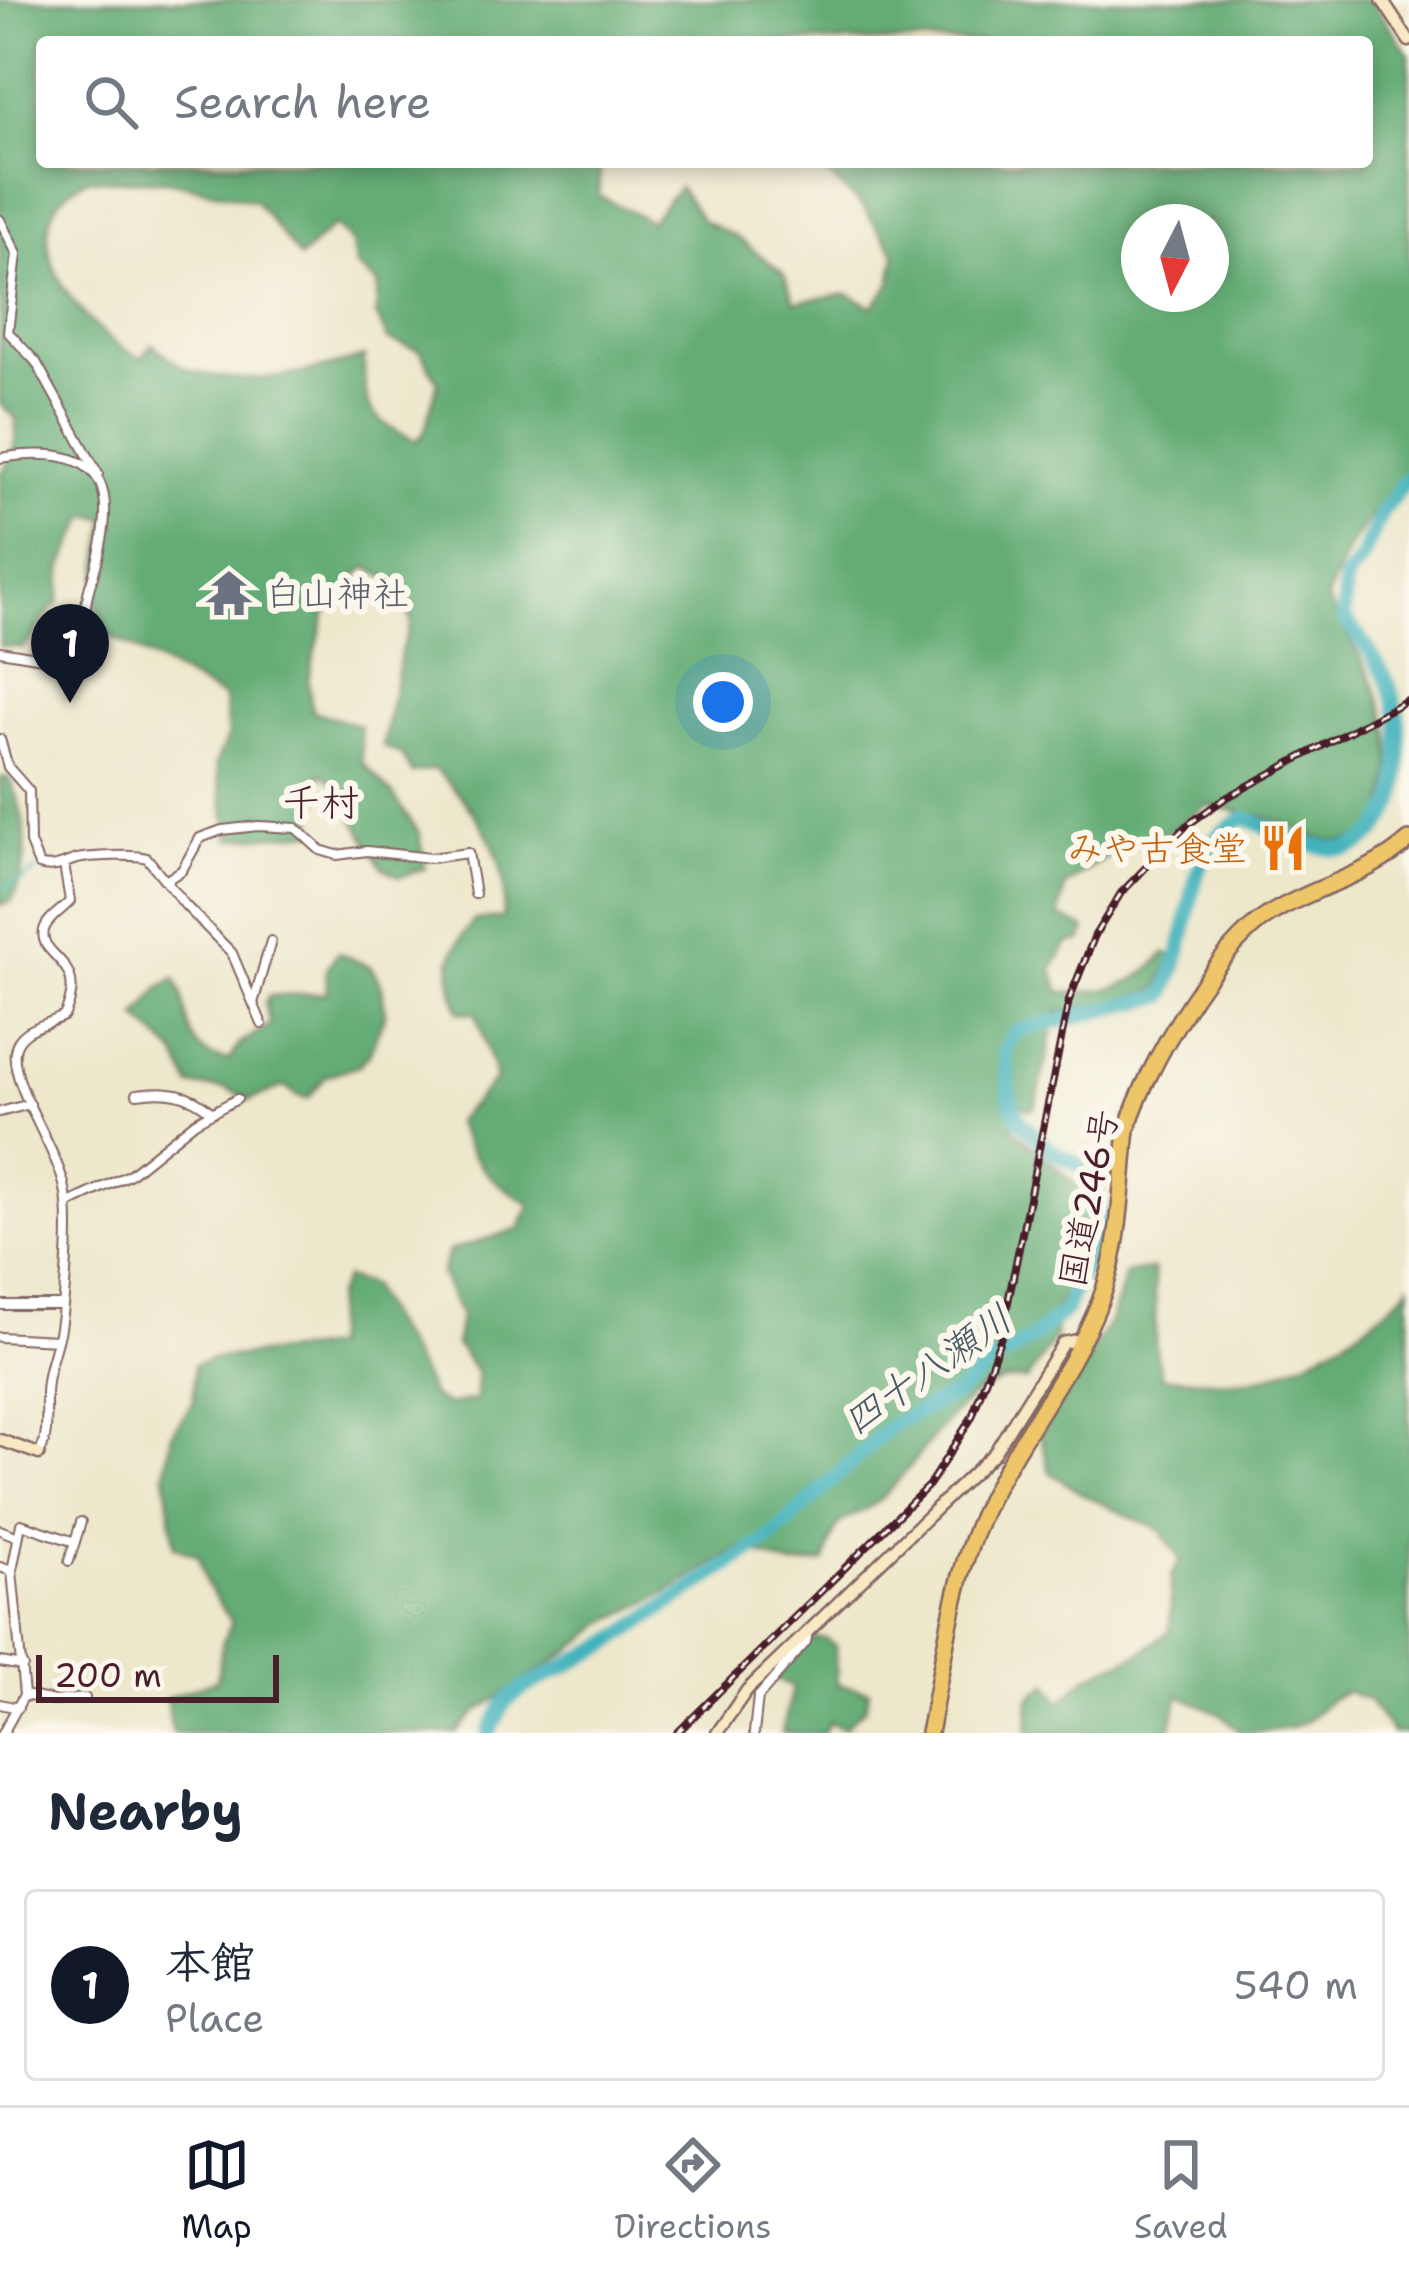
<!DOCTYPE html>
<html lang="en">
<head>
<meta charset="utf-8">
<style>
	body { margin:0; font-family:"Shantell Sans","Klee One",sans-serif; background:#f6f6f7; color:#1f2937 }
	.compass { position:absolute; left:1121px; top:204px; width:108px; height:108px; border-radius:50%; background:#fff; box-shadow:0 6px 18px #0003; rotate:186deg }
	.scale { position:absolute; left:36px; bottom:30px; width:243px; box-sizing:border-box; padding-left:12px; border:6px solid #4a1f2b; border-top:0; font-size:33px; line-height:42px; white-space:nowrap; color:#4a1f2b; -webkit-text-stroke:9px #fbf7ec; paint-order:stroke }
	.you { position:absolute; left:723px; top:702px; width:42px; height:42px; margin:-30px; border:9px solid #fff; border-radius:50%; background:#1a73e8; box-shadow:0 0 0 18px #1a73e833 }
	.badge { display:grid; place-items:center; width:78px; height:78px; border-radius:50%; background:#111827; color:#fff; font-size:39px; font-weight:700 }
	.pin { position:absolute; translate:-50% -99px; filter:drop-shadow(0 3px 6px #0008) }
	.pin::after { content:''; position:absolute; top:63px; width:42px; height:36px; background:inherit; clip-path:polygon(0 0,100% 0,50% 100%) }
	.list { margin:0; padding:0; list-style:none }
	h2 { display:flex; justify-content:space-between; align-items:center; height:156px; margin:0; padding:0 48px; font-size:51px }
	h2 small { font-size:39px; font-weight:400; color:#747a83 }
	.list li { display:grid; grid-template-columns:78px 1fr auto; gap:36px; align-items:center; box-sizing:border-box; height:192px; margin:0 24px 24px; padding:0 24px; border:3px solid #e0e1e3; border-radius:12px }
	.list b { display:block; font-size:45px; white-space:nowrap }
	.list p { margin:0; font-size:39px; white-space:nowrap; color:#747a83 }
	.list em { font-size:39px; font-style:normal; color:#747a83 }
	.icon { flex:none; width:66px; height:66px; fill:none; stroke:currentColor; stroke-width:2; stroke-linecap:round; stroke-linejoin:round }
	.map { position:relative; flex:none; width:1409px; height:1733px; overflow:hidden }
	.search { position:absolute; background:#fff; box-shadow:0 6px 18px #0003; left:36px; right:36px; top:36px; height:132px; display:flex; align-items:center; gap:30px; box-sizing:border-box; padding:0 42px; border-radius:12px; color:#747a83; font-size:45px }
	.sheet { height:372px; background:#fff }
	nav { display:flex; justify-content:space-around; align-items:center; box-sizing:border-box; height:168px; border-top:3px solid #e0e1e3; background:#fff; font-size:33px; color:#747a83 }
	nav a { display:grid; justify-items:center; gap:6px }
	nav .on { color:#111827 }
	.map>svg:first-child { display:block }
	.forest { fill:#64ac74; stroke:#576650; stroke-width:3; fill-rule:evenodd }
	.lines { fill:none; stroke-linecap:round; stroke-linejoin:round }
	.stream { stroke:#43b3bd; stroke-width:3 }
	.river { stroke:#43b3bd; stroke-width:15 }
	.street-casing { stroke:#836563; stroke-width:12 }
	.secondary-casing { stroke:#836563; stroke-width:15 }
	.highway-casing { stroke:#836563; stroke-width:20 }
	.street { stroke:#fff; stroke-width:8 }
	.secondary { stroke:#f8e8c3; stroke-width:10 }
	.highway { stroke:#eec569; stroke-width:15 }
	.rail-casing { stroke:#4a1f2b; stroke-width:8 }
	.rail { stroke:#fbf7ec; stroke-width:3; stroke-dasharray:9; stroke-linecap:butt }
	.labels { text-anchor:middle; stroke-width:12; stroke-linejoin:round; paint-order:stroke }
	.worship-label { font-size:36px; fill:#5b616d; stroke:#fbf7ec; text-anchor:start }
	.food-label { font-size:36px; fill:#c56008; stroke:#fbf7ec; text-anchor:end }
	.street-label { font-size:36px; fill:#4a1f2b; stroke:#fbf7ec }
	.neighbourhood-label { font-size:39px; fill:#4a1f2b; stroke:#fbf7ec }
	.water-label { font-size:39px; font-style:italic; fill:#475a65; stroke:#fbf7ec }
</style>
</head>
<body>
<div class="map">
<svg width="1409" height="1733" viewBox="0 0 1409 1733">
	<rect width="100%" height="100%" fill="#fbf7ec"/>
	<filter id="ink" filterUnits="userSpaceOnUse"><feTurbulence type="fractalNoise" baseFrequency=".00833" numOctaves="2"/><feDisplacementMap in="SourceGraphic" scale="24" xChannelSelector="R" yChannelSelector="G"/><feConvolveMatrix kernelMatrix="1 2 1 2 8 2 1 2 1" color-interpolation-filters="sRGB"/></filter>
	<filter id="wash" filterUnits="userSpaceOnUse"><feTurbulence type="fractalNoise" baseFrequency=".004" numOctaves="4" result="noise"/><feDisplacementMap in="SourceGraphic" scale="48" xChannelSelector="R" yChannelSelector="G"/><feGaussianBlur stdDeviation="2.7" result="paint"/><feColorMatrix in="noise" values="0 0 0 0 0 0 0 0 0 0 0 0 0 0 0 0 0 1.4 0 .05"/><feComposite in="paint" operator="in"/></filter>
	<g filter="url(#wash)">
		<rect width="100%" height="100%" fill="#ede7cb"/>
		<path class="forest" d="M0 0H1371L1409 54V468C1371 518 1348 536 1327 599 1368 672 1409 725 1383 812 1374 834 1355 843 1331 841 1314 839 1296 826 1279 821 1255 814 1230 810 1206 805L1157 841 1126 844 1065 886 1059 916 1086 929 1081 941 1068 943 1052 969 1060 992C1104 993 1135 989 1165 953L1173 955 1157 989 1109 1004 1057 1012 1036 1105 1031 1109 1019 1104 1012 1128 1078 1187 1091 1208 1088 1236 1071 1288 1057 1304 1055 1338 1027 1380C962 1371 921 1465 878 1501 867 1511 847 1515 838 1526 831 1535 828 1552 825 1562L792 1566 740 1547 665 1594 606 1622 570 1651 476 1712 457 1733H173L166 1698 217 1680 223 1641 232 1622 207 1585 198 1555 175 1547 165 1473 172 1433 194 1401V1365L211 1359 331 1347 335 1298 345 1278 370 1286C388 1326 417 1358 432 1397L447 1405 476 1400 477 1373 456 1344 460 1316 441 1274 449 1251 519 1229 531 1205C488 1179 477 1168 455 1122L496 1079 476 1013 459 1012C446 969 446 953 475 920L502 918C514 859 475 808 435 769L412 773 402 755 383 746 402 648 411 624 403 586 366 567 326 612 308 679 312 711 360 726 362 762 393 795 419 833 425 868 400 877 382 867 332 781 320 773 319 801 312 811 316 832 230 839 216 763 228 735 224 698 100 630 95 592 107 518 87 516 63 566 59 602C42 615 38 634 23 648L0 646V473C16 459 16 438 16 418L0 404ZM42 42H1367V162H814L862 206 896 254 891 283 873 307 848 294 795 302 783 273 738 238 703 221 679 187 650 221 599 196 600 162H42ZM87 179 168 181 255 201 300 258 334 225 352 243 355 265 378 284 376 315 388 340 420 350 438 382 424 433 416 441C367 417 364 411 364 357 308 373 249 390 190 370 177 365 163 352 152 344L142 358C77 331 0 224 87 179ZM1139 222H1211V294H1139Z
			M8 777C29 821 32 857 12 901L0 905V778Z
			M338 953 371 967 382 986 385 1014 369 1054 359 1065 326 1076 308 1098 297 1096 284 1086 250 1100 227 1089 191 1086 176 1054 137 1017 161 987 175 978C194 1009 176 1055 229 1060L239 1045 270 1024 265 1004 268 996 327 993 326 968Z
			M1153 1269C1160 1308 1149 1339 1162 1377 1190 1378 1220 1383 1248 1380 1288 1377 1389 1319 1409 1285V1733H1392L1368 1700 1346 1691C1328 1698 1322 1709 1307 1720 1292 1732 1259 1731 1240 1732L1221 1714 1179 1695 1169 1733H1028L1030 1698 1048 1683 1061 1702 1087 1677 1141 1653 1170 1631 1171 1576 1181 1560 1161 1531 1084 1495 1050 1472 1040 1434 1111 1320 1126 1274Z
			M814 1638 827 1639 835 1646 837 1684 869 1691 866 1707 844 1728 830 1722 823 1733H782L793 1688 768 1675Z"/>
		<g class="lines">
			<path class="stream" d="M0 887 17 884 37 870"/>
			<path class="river" d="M489 1733 505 1702 522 1689 608 1644 770 1538 893 1424 959 1392 990 1364 1030 1340 1065 1311 1099 1234 1100 1203 1081 1166 1054 1152 1021 1122 1010 1099 1005 1051 1012 1035 1021 1030 1164 996C1173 975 1180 954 1185 931 1194 885 1197 840 1245 818 1273 829 1311 850 1342 849 1362 848 1375 835 1385 819 1398 801 1398 788 1399 767 1405 699 1386 670 1344 618L1345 580 1360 561 1382 512 1409 476"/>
		</g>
	</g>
	<g filter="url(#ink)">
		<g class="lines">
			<defs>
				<path id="street" d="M0 220 17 254 8 332 36 362 98 474
					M0 458C115 440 119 495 90 586 81 614 90 645 61 661L0 651
					M0 739 8 767 29 791 30 843 39 865C54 870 63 863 77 859 90 856 135 854 147 858L185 905 232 953 262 1024
					M167 880 182 870 200 838 222 830 258 826 296 828 320 850 337 855 367 851 430 858 468 853 475 894
					M254 1000 271 941
					M137 1094C166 1090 189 1092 211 1112
					M0 1112 30 1104
					M67 1204 129 1175 195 1122 237 1099
					M0 1305H62
					M0 1337 57 1340
					M39 1454C52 1431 43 1407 47 1382 49 1364 57 1346 60 1328 65 1297 72 1219 65 1189 58 1151 10 1084 15 1051 18 1028 47 1025 64 1016 91 959 37 958 44 930 47 918 63 910 70 901L64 865
					M0 1530 18 1537
					M69 1561 81 1522
					M0 1567 12 1571
					M0 1662 23 1666
					M24 1695 54 1701 85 1698
					M0 1704 18 1708
					M3 1733 24 1695 12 1571 21 1524 75 1542
					M754 1733 758 1697 806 1642 808 1632"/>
				<path id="secondary" d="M1382 0 1409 41
					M0 1440 39 1454
					M717 1733 747 1690 994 1453 1063 1343 1082 1339"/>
				<path id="highway" d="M929 1733C943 1665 951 1592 977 1527 1009 1447 1069 1381 1100 1301 1121 1248 1121 1186 1127 1129 1145 1069 1216 947 1270 914 1316 885 1368 877 1409 840"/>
			</defs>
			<use href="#street" class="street-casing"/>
			<use href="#secondary" class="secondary-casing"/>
			<use href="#highway" class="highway-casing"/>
			<use href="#street" class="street"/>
			<use href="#secondary" class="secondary"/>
			<use href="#highway" class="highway"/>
			<defs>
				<path id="rail" d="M677 1733 929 1485 972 1417 1001 1337 1069 1000 1095 935 1121 893 1186 826 1224 799 1409 699"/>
			</defs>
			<use href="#rail" class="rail-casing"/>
			<use href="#rail" class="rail"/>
		</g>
	</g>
	<defs>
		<symbol id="temple-bare" viewBox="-9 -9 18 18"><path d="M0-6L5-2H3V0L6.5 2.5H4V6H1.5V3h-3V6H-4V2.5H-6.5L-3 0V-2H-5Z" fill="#6b7280" stroke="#fbf7ec" stroke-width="2.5" paint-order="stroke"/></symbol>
		<symbol id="restaurant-bare" viewBox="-9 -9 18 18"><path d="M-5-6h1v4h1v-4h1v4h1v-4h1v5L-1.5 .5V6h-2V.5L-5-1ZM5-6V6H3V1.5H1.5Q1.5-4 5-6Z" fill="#e8710a" stroke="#fbf7ec" stroke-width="2.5" paint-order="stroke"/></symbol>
	</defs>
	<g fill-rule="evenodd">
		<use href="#temple-bare" x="196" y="560" width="66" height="66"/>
		<use href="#restaurant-bare" x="1250" y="815" width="66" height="66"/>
	</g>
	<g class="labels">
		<g class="worship-label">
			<text x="265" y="606">白山神社</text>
		</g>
		<g class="food-label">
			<text x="1247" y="861">みや古食堂</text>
		</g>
		<g class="street-label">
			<text transform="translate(1088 1198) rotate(-79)" y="13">国道246号</text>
		</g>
		<g class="neighbourhood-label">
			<text x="321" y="816">千村</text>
		</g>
		<g class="water-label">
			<text transform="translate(927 1369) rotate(-35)" y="14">四十八瀬川</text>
		</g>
	</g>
</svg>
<svg class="compass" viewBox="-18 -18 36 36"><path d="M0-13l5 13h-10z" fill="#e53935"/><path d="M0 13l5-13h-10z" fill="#747a83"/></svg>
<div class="scale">200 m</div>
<div class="you"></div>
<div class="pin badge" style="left:70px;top:703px">1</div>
<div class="search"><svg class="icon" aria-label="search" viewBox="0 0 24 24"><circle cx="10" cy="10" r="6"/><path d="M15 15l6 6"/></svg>Search here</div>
</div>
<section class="sheet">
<h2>Nearby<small></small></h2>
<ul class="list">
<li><span class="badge">1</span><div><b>本館</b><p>Place</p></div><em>540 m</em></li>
</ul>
</section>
<nav>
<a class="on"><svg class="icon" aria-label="map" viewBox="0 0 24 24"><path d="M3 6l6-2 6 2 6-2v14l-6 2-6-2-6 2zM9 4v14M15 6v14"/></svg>Map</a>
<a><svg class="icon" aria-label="directions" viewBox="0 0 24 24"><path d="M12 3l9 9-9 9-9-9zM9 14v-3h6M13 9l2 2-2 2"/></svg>Directions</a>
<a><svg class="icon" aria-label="saved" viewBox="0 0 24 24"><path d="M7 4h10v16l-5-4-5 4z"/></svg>Saved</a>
</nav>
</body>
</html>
